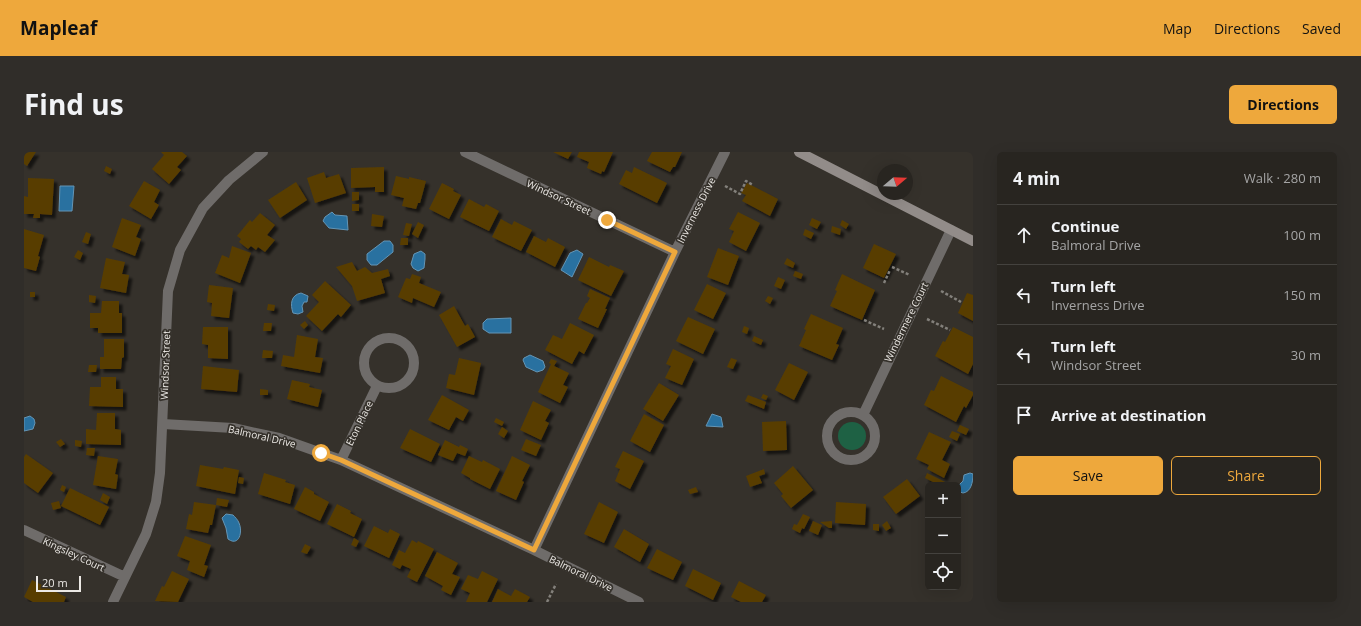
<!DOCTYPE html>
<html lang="en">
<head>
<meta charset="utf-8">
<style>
	body { margin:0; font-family:"Open Sans",sans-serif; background:#302d29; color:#f1f3f6 }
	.controls { position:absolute; right:12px; bottom:12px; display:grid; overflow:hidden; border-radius:6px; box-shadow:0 4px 16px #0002 }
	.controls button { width:36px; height:36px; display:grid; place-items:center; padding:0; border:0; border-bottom:1px solid #44423e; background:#282520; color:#f1f3f6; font:20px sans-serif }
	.compass { position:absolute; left:853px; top:12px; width:36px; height:36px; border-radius:50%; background:#282520; box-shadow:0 4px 16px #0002; rotate:71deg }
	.scale { position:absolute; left:12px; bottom:10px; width:45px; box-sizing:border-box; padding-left:4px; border:2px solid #ece9e5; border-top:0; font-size:11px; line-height:14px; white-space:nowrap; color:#ece9e5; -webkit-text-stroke:3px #35312b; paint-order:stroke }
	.stop { position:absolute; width:12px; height:12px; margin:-9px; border:3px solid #eea83c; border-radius:50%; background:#fff }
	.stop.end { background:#eea83c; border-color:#fff; box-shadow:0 1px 4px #0008 }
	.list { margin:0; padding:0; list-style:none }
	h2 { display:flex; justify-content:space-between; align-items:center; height:52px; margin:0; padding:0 16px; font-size:17px }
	h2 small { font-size:13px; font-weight:400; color:#a5a5a5 }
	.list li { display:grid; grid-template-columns:26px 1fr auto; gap:12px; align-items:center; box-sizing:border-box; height:60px; padding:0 16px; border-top:1px solid #44423e }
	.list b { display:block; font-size:15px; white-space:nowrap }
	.list p { margin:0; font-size:13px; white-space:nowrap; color:#a5a5a5 }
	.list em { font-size:13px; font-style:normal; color:#a5a5a5 }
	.actions { display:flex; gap:8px; padding:12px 16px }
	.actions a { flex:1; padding:9px 0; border:1px solid #eea83c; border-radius:6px; text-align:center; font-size:14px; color:#eea83c }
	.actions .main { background:#eea83c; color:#111 }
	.icon { flex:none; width:22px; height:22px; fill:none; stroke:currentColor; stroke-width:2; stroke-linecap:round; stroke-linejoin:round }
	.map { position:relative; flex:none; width:949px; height:450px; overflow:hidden; border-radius:6px }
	header { display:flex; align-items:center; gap:24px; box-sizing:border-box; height:56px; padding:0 20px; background:#eea83c; color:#111 }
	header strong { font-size:19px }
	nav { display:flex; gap:22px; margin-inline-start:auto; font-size:14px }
	.intro { display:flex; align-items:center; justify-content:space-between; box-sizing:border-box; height:96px; padding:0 24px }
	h1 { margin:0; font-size:28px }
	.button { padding:10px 18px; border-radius:6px; background:#eea83c; color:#111; font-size:14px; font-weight:700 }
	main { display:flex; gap:24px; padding:0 24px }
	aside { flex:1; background:#282520; border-radius:6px; box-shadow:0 4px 16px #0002 }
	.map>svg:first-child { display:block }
	.green { fill:#1e6144 }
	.water { fill:#2971a0; stroke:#6495b5 }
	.building { fill:#583d04; filter:url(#shadow) }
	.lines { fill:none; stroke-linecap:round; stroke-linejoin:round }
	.path { stroke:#83807b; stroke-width:2.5; stroke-dasharray:3 2; stroke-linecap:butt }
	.minor { stroke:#6f6c6a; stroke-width:10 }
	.secondary { stroke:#928c89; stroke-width:10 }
	.route { stroke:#eea83c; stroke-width:5 }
	.labels { text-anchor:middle; stroke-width:3.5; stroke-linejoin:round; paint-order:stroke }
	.street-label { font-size:10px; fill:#ece9e5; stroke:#35312b }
</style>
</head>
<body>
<header>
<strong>Mapleaf</strong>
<nav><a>Map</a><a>Directions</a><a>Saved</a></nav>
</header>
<div class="intro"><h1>Find us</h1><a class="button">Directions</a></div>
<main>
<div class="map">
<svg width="949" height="450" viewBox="0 0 949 450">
	<defs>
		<filter id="shadow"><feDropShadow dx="3.5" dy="3.5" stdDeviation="1" flood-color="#0009"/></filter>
	</defs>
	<rect width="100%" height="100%" fill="#35312b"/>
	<path class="green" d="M814 284a14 14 0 1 1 28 0a14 14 0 1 1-28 0Z"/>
	<path class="water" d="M36 34H50L48 59H35Z
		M308 60 311 63 323 64 324 78 305 76 299 69 301 65Z
		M360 89H366L369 93V100L353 113H347L343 108V102Z
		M553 98 559 102 548 125 537 118 546 101Z
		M397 99 401 102V107L400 116 394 119 389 116 387 112 390 102Z
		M277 141 284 144 283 150H280L278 154 279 160 274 162 269 161C266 152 267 143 277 141Z
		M487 166V181H465L459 177V171L463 167Z
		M506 203 519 209 521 215 519 218 513 220 502 215 499 208 500 206Z
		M688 262 697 265 699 275 682 274Z
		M6 264 10 267 11 271 9 277 0 279V266Z
		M946 321 949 322C949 330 947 340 939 341L936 340 934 334 939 329 940 323Z
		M202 362 209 363C211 365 214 368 215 371 219 380 215 395 204 387L202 376 198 366Z"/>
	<path class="building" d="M0 0H12L3 14 0 12Z
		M137 0H158L163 4 153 15 157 18 145 32 128 17 140 3Z
		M529 0H548L544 7Z
		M555 0H589L580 20 578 19 577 22 563 16 565 10 553 5Z
		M628 0H658L651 15H649L646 20 623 9Z
		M82 14 88 17 86 22 80 19Z
		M360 15V40H351V35L327 36V16Z
		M610 15 643 31 633 51 595 32 602 18 608 21Z
		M300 20 302 26 315 22 322 41 291 51 283 26Z
		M372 24 385 27V25L402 29 396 51H394L392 57 378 54 380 46 367 43Z
		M4 26 30 27 28 63 16 62V66H9L10 62H0V44L4 45Z
		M120 29 136 38 130 50 135 53 127 67 105 54Z
		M272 30 283 48 256 66 244 48Z
		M418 31 430 37 429 39 437 43 425 67 405 57Z
		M723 31 754 47 746 64 718 49 722 43 717 41Z
		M328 40H335V48L328 49Z
		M445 47 460 55 462 52 475 59 465 79 436 65Z
		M328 52H335V59H328Z
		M714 60 736 71 722 99 705 90 710 79 705 77Z
		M236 61 251 73 243 83 251 88 241 100 234 95 232 98 227 94 224 97 215 90 217 87 213 84 226 68 228 70Z
		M348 62 360 64 358 75 347 74Z
		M98 66 117 73 112 85 117 87 111 104 88 95Z
		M788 66 797 70 793 77 785 73Z
		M477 67 488 73 490 69 508 78 497 99 468 85Z
		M818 68 825 72 822 77 816 73Z
		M394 70 400 73 394 86 388 82Z
		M382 71 388 72 385 84 379 83Z
		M808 74 817 77 816 83 807 80Z
		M0 77 20 83 14 104 16 105 12 119 0 116Z
		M781 77 790 81 787 87 779 83Z
		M62 80 67 82 64 92 58 90Z
		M510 84 522 90 524 86 541 95 531 115 502 100Z
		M377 86H384V93H376Z
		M850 92 872 102 860 126 839 116Z
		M208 94 227 101 216 131 191 121 198 103 205 106Z
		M694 96 715 104 704 133 683 125Z
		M54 98 59 101 56 108 50 105Z
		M565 105 585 115 586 113 600 119 587 144 554 128Z
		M82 106 101 110 98 122 105 123 102 141 76 136Z
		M763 106 771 111 769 116 760 112Z
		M328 110 333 119 341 115 348 121 364 117 366 124 357 127 361 141 333 149 328 134 312 115Z
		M771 119 779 122 777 127 769 124Z
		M388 122 397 125 395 131 417 140 410 155 389 146 388 151 374 145 382 126 386 127Z
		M818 122 851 138 838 168 806 154 813 139 811 138Z
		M754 125 761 128 757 137 750 134Z
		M301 129 327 153 317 165 314 162 298 179 282 164 295 150 288 143Z
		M683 132 702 141 689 167 670 158Z
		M185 133 209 136 205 166 187 164 188 151 183 150Z
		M566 137 586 146 581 157H583L574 176 554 167 562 151H563L566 146 563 144Z
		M6 140H11V145H6Z
		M943 141 949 143V169L934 161Z
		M65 143 72 144 71 151 65 150Z
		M744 144 749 146 746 152 741 149Z
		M78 149H95V161H98V181H74V176H66V161H77Z
		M244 152 251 153 250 159 243 158Z
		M430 154 441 174 444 172 451 185 433 195 415 163Z
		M787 162 819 176 812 192 815 193 808 208 775 194 782 178 780 177Z
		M664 165 691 177 679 202 652 189Z
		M281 169 284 173 280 177 276 173Z
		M240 171H248L247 179H239Z
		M546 171 570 183 560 202 555 199 548 212 521 198 529 183 538 187Z
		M720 174 725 176 723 182 718 180Z
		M179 175H204V207L184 206V193L178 192Z
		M929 175 949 185V212L944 222 911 204 919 189 921 190Z
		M273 183 294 187 291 205 299 206 296 221 257 214 259 203 270 205Z
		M730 184 739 188 737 193 728 189Z
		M80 187H100V205L98 206 97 217H76V205H80Z
		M649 197 670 207 658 233 641 226 647 214 642 212Z
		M239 198 249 199 248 206H238Z
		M435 206 457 211 450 243 422 236 425 222 431 223Z
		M707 206 713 208 709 217 703 215Z
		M527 207 533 209 530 214 545 221 539 233 544 235 536 251 514 240 527 212 525 211Z
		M765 211 784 220 770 248 751 238Z
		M65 213H73L72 220H64Z
		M179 214 215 218 213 240 177 237Z
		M917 224 949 240V243L942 256 940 254 932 270 900 253 907 238 910 239Z
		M77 225H92V237H99V255L65 254 66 235H77Z
		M268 228 286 232 285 235 298 238 294 255 263 247Z
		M635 231 655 243 639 269 619 257Z
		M236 237 244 238V243H236Z
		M739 242 744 244 742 248 737 246Z
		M418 243 445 258 439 269 432 265 425 278 404 268Z
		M724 243 742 250 740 257 721 249Z
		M509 249 527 258 521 269 525 271 517 288 496 278Z
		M73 261H91V277L97 278V293L62 292V277L72 278Z
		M620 262 640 273 626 300 606 289Z
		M472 266 480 270 478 274 470 270Z
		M762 269 763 298 739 299 738 270Z
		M936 273 945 277 942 283 933 279Z
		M478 275 484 279 480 286 474 282Z
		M386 277 416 292 407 310 376 296Z
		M928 279 936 282 933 289 925 285Z
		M905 280 927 290 918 308 926 312 920 326 903 317 905 313 892 307Z
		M37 287 41 292 36 295 32 290Z
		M502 287 517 293 512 304 497 298Z
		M51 288 58 289 57 295 51 294Z
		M421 288 435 295 436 293 444 297 441 304 433 301 429 309 414 303Z
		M63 296H71L70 304 62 303Z
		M599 299 620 309 606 337 591 329 596 317 591 315Z
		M2 302 29 321 14 341 0 331V305Z
		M74 304 94 307 91 322 94 323 92 337 69 333Z
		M445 304 458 310 459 308 476 317 466 337 446 327V326L437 321Z
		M488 304 506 313 498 329 500 330 492 348 472 339Z
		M176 313 199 317 200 315 215 318 211 342 172 334Z
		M769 314 789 338 767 356 757 344 759 342 750 331Z
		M740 317 741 322 735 324 738 331 726 335 722 324Z
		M240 321 262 328 261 330 271 333 266 352 234 342Z
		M903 321 921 330 920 333H915L901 326Z
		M215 325 220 326 219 332 214 331Z
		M883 327 896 344 872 362 859 345Z
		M38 333 42 335 40 340 36 338Z
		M281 335 290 340V342L305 350 296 369 270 357Z
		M672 335 674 340 666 342 664 338Z
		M46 336 85 355 76 373 37 354Z
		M79 341 86 345 83 352 76 348Z
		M193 346 205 348 203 355 192 353Z
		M35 349 37 356 29 358 27 351Z
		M170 350 192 353 188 373H186L184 381 162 377 165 362 168 363Z
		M575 350 594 360 580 391 560 382Z
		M812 350 842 352 841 373 811 371Z
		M313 352 327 359 326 361 338 367 330 385 303 372Z
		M779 362 786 365 780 377 778 376 776 381 768 377 770 372 773 373Z
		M789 369 798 373 794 383 785 379Z
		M808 369V376H805L796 370Z
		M863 369 867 376 862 379 858 373Z
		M849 372H855V379L849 378Z
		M350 374 364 381 366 377 376 382 365 406 340 394Z
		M600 377 625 392 616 410 590 395Z
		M161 384 187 393 180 413 184 414 180 425 163 418 166 409 153 404Z
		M330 386 335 389 332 395 327 393Z
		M388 388 393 391 394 389 410 397 393 430 383 425 387 417 378 413 376 417 368 413 375 398 381 401Z
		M281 392 287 395 283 402 277 400Z
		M633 397 658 410 649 428 623 416Z
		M413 400 434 411 428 422 436 425 427 443 417 438 419 434 401 424Z
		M669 417 697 431 689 448 661 434Z
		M148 419 165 427 154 450 131 449 138 434 140 435Z
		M458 419 474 427 463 450H442L446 441 437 437 444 423 454 427Z
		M8 428 42 445 40 450H9L0 445Z
		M715 429 742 443 738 450H717L707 445Z
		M474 437 487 444 491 437 506 445 503 450H468Z"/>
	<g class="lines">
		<path class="path" d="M701 34 716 42 722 29 729 33
			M868 115 886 123
			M860 131 866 118
			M917 139 937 150
			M903 167 926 178
			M840 168 860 177
			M523 450 532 432"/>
		<path class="minor" d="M441 0 651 100
			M340 211a25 25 0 1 1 50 0a25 25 0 1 1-50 0Z
			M803 284a24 24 0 1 1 48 0a24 24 0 1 1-48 0Z
			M839 263 927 78
			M139 272 209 276 255 286 317 308 510 398 615 450
			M317 308 353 234
			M0 378 101 425
			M510 398 651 100 701 0
			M89 450 122 382 132 350 136 321 144 139 156 98 179 56 205 28 239 0"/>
		<path class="secondary" d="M775 0 949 89"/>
	</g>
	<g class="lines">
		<path class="route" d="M297 301 317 308 510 398 651 100 583 68"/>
	</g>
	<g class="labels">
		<g class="street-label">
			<text transform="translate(535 45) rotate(25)" y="4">Windsor Street</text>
			<text transform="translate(672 58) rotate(-63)" y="4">Inverness Drive</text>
			<text transform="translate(882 170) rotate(-64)" y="4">Windermere Court</text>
			<text transform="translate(141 213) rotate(-88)" y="4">Windsor Street</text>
			<text transform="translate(335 271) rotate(-64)" y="4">Eton Place</text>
			<text transform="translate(238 284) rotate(13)" y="4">Balmoral Drive</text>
			<text transform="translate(50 402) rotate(25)" y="4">Kingsley Court</text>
			<text transform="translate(557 421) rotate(26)" y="4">Balmoral Drive</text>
		</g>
	</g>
</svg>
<div class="controls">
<button>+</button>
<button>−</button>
<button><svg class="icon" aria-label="locate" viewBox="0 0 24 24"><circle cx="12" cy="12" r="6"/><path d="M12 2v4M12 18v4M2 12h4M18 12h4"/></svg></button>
</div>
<svg class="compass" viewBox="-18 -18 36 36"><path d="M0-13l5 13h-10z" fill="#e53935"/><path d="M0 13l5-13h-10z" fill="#a5a5a5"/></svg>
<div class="scale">20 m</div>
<div class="stop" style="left:297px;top:301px"></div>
<div class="stop end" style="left:583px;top:68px"></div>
</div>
<aside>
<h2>4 min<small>Walk · 280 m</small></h2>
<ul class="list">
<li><svg class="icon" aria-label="ahead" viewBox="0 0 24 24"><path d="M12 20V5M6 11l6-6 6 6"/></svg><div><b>Continue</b><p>Balmoral Drive</p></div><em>100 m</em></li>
<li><svg class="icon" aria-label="left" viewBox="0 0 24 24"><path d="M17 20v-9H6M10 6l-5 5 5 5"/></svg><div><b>Turn left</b><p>Inverness Drive</p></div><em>150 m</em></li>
<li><svg class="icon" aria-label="left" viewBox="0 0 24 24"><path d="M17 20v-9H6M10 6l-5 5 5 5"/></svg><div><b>Turn left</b><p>Windsor Street</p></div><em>30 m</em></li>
<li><svg class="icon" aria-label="arrive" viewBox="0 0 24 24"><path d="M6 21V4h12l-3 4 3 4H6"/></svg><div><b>Arrive at destination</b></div></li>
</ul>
<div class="actions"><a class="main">Save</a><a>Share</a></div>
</aside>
</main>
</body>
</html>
